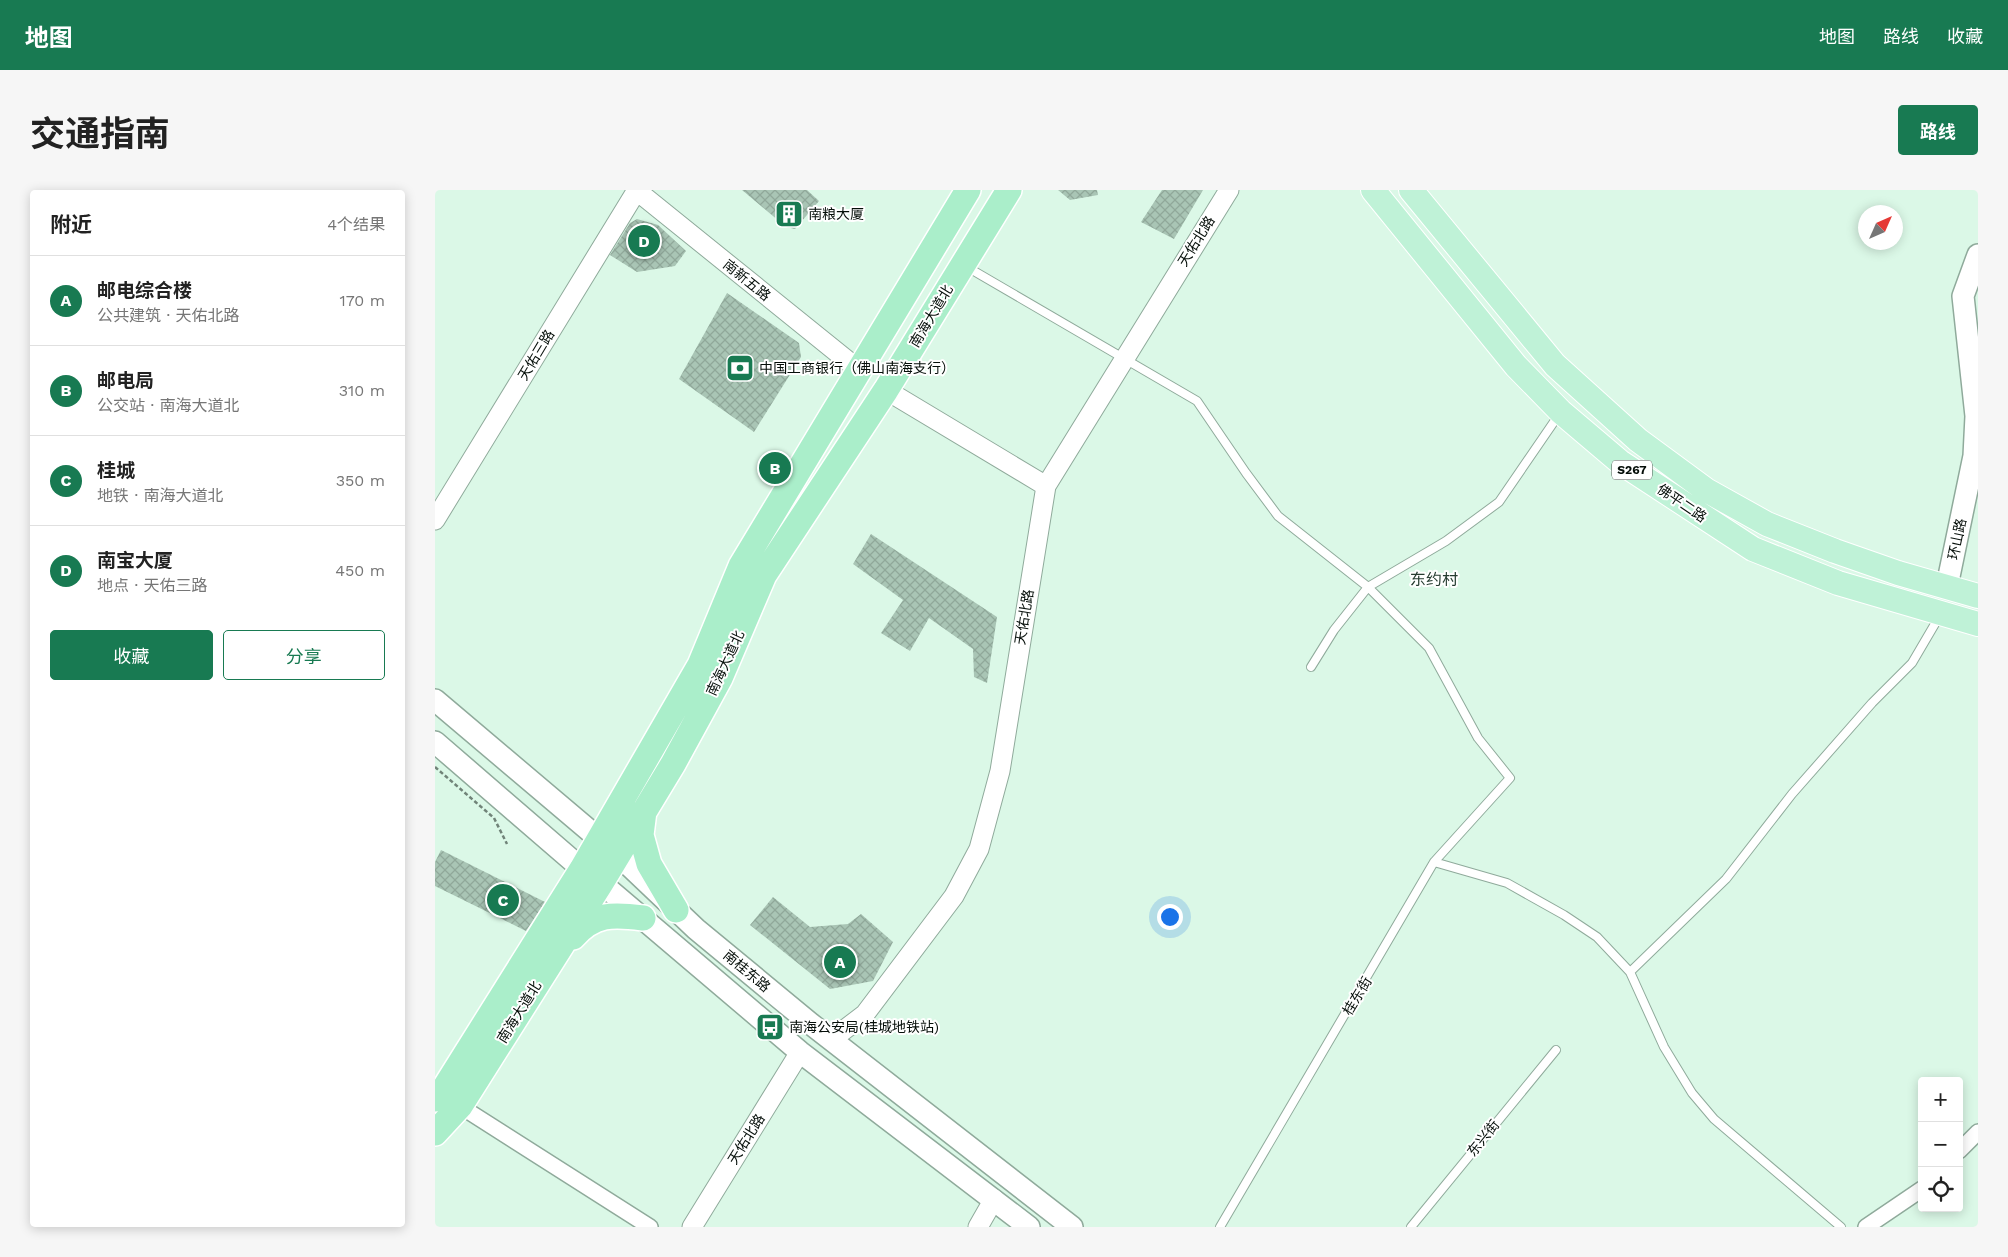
<!DOCTYPE html>
<html lang="zh">
<head>
<meta charset="utf-8">
<style>
	body { margin:0; font-family:"Work Sans","Noto Sans SC",sans-serif; background:#f6f6f6; color:#222 }
	.controls { position:absolute; right:15px; bottom:15px; display:grid; overflow:hidden; border-radius:5px; box-shadow:0 2px 12px #0003 }
	.controls button { width:45px; height:45px; display:grid; place-items:center; padding:0; border:0; border-bottom:1px solid #e0e0e0; background:#fff; color:#222; font:25px sans-serif }
	.compass { position:absolute; left:1423px; top:15px; width:45px; height:45px; border-radius:50%; background:#fff; box-shadow:0 2px 12px #0003; rotate:45deg }
	.you { position:absolute; left:734px; top:726px; width:18px; height:18px; margin:-12px; border:4px solid #fff; border-radius:50%; background:#1a73e8; box-shadow:0 0 0 8px #1a73e833 }
	.badge { display:grid; place-items:center; width:32px; height:32px; border-radius:50%; background:#187a52; color:#fff; font-size:16px; font-weight:700 }
	.pin { position:absolute; translate:-50% -50%; border:2px solid #fff; box-shadow:0 1px 5px #0006 }
	.list { margin:0; padding:0; list-style:none }
	h2 { display:flex; justify-content:space-between; align-items:center; height:65px; margin:0; padding:0 20px; font-size:21px }
	h2 small { font-size:16px; font-weight:400; color:#767676 }
	.list li { display:grid; grid-template-columns:32px 1fr auto; gap:15px; align-items:center; box-sizing:border-box; height:90px; padding:0 20px; border-top:1px solid #e0e0e0 }
	.list b { display:block; font-size:19px; white-space:nowrap }
	.list p { margin:0; font-size:16px; white-space:nowrap; color:#767676 }
	.list em { font-size:16px; font-style:normal; color:#767676 }
	.actions { display:flex; gap:10px; padding:15px 20px }
	.actions a { flex:1; padding:11px 0; border:1px solid #187a52; border-radius:5px; text-align:center; font-size:18px; color:#187a52 }
	.actions .main { background:#187a52; color:#fff }
	.icon { flex:none; width:28px; height:28px; fill:none; stroke:currentColor; stroke-width:2; stroke-linecap:round; stroke-linejoin:round }
	.map { position:relative; flex:none; width:1543px; height:1037px; overflow:hidden; border-radius:5px }
	header { display:flex; align-items:center; gap:30px; box-sizing:border-box; height:70px; padding:0 25px; background:#187a52; color:#fff }
	header strong { font-size:24px }
	nav { display:flex; gap:28px; margin-inline-start:auto; font-size:18px }
	.intro { display:flex; align-items:center; justify-content:space-between; box-sizing:border-box; height:120px; padding:0 30px }
	h1 { margin:0; font-size:35px }
	.button { padding:12px 22px; border-radius:5px; background:#187a52; color:#fff; font-size:18px; font-weight:700 }
	main { display:flex; gap:30px; padding:0 30px }
	aside { flex:1; background:#fff; border-radius:5px; box-shadow:0 2px 12px #0003 }
	.map>svg:first-child { display:block }
	.building { fill:url(#building-cross-hatch) }
	.lines { fill:none; stroke-linecap:round; stroke-linejoin:round }
	.service-casing { stroke:#8faa9b; stroke-width:10 }
	.minor-casing { stroke:#8faa9b; stroke-width:18 }
	.tertiary-casing { stroke:#8faa9b; stroke-width:21 }
	.secondary-casing { stroke:#8faa9b; stroke-width:24 }
	.primary-casing { stroke:#fff; stroke-width:26 }
	.trunk-casing { stroke:#fff; stroke-width:28 }
	.path { stroke:#708378; stroke-width:2.5; stroke-dasharray:4 2.5; stroke-linecap:butt }
	.service { stroke:#fff; stroke-width:8 }
	.minor { stroke:#fff; stroke-width:15 }
	.tertiary { stroke:#fff; stroke-width:19 }
	.secondary { stroke:#fff; stroke-width:21 }
	.primary { stroke:#bff2d7; stroke-width:24 }
	.trunk { stroke:#aaeeca; stroke-width:25 }
	.labels { text-anchor:middle; stroke-width:4; stroke-linejoin:round; paint-order:stroke }
	.shield { fill:#fff; stroke:#505653; stroke-width:1 }
	.shield-label { font-size:12px; font-weight:bold; fill:#050e09 }
	.poi-label { font-size:14px; fill:#050e09; stroke:#fff; text-anchor:start }
	.street-label { font-size:14px; fill:#050e09; stroke:#fff }
	.quarter-label { font-size:16px; fill:#253c30; stroke:#fff }
</style>
</head>
<body>
<header>
<strong>地图</strong>
<nav><a>地图</a><a>路线</a><a>收藏</a></nav>
</header>
<div class="intro"><h1>交通指南</h1><a class="button">路线</a></div>
<main>
<aside>
<h2>附近<small>4个结果</small></h2>
<ul class="list">
<li><span class="badge">A</span><div><b>邮电综合楼</b><p>公共建筑 · 天佑北路</p></div><em>170 m</em></li>
<li><span class="badge">B</span><div><b>邮电局</b><p>公交站 · 南海大道北</p></div><em>310 m</em></li>
<li><span class="badge">C</span><div><b>桂城</b><p>地铁 · 南海大道北</p></div><em>350 m</em></li>
<li><span class="badge">D</span><div><b>南宝大厦</b><p>地点 · 天佑三路</p></div><em>450 m</em></li>
</ul>
<div class="actions"><a class="main">收藏</a><a>分享</a></div>
</aside>
<div class="map">
<svg width="1543" height="1037" viewBox="0 0 1543 1037">
	<defs>
		<pattern id="building-cross-hatch" width="8" height="8" patternUnits="userSpaceOnUse" patternTransform="scale(1.25)"><rect width="8" height="8" fill="#a9c5b5"/><path d="M0 0l8 8M0 8l8-8" fill="none" stroke="#90a89a"/></pattern>
	</defs>
	<rect width="100%" height="100%" fill="#dbf8e7"/>
	<path class="building" d="M307 0H372L384 11 360 39 351 37Z
		M623 0H662L663 5 635 10Z
		M727 0H768L739 49 706 32Z
		M202 29 223 35 251 61 240 76 202 82 175 65 195 33Z
		M292 103 364 153 366 167 319 242 244 189Z
		M436 344 562 427 552 493 539 487 538 459 494 428 475 461 446 443 468 410 418 374Z
		M6 660 110 712 91 741 0 696V672Z
		M338 707 375 737 413 734 426 724 458 752 438 791 395 799 315 735Z"/>
	<g class="lines">
		<defs>
			<path id="service" d="M532 77 762 211 811 283 843 326 933 397 994 458 1043 548 1075 588 999 672 785 1037
				M876 477 899 440 933 397 1011 351 1064 312 1125 223
				M999 672 1072 693 1129 725 1162 747 1195 782 1229 857 1257 903 1279 929 1406 1037
				M1195 782 1291 689 1357 604 1437 513 1477 473 1504 427
				M976 1037 1121 860"/>
			<path id="minor" d="M25 916 215 1037
				M1524 961 1543 942
				M1431 1037 1487 999"/>
			<path id="tertiary" d="M201 0 424 180
				M451 200 611 296
				M0 330 202 0
				M396 850 430 824 519 706 544 659 565 581 611 296 794 0
				M257 1037 365 862
				M543 1037 559 1009"/>
			<path id="secondary" d="M1512 396 1539 266 1541 226 1528 106 1543 65
				M0 510 182 664 261 739 376 834 637 1037
				M0 552 147 679 166 693 365 862 594 1037"/>
			<path id="primary" d="M938 0 1081 176 1126 222 1185 272 1318 359 1403 393 1543 434
				M976 0 1120 175 1203 250 1271 300 1332 334 1400 361 1463 383 1543 406"/>
			<path id="trunk" d="M209 621 206 645 214 674 241 720
				M138 747C159 723 178 724 208 728
				M0 909 7 902 147 679 265 475 306 376 533 0
				M0 943 25 916 166 693 238 574 285 488 329 385 451 200 574 0"/>
		</defs>
		<use href="#service" class="service-casing"/>
		<use href="#minor" class="minor-casing"/>
		<use href="#tertiary" class="tertiary-casing"/>
		<use href="#secondary" class="secondary-casing"/>
		<use href="#primary" class="primary-casing"/>
		<use href="#trunk" class="trunk-casing"/>
		<path class="path" d="M0 577 59 628 72 654"/>
		<use href="#service" class="service"/>
		<use href="#minor" class="minor"/>
		<use href="#tertiary" class="tertiary"/>
		<use href="#secondary" class="secondary"/>
		<use href="#primary" class="primary"/>
		<use href="#trunk" class="trunk"/>
	</g>
	<defs>
		<symbol id="building-square" viewBox="-11 -11 22 22"><rect x="-9" y="-9" width="18" height="18" rx="4" fill="#187a52" stroke="#fff"/><path d="M-4-6H4V6H1V3H-1V6H-4ZM-2.5-4.3h1.7v1.8h-1.7ZM.8-4.3h1.7v1.8H.8ZM-2.5-1h1.7V.8h-1.7ZM.8-1h1.7V.8H.8Z" fill="#fff"/></symbol>
		<symbol id="bank-square" viewBox="-11 -11 22 22"><rect x="-9" y="-9" width="18" height="18" rx="4" fill="#187a52" stroke="#fff"/><path d="M-6-4H6V4H-6ZM0-2.3a2.3 2.3 0 1 0 0 4.6a2.3 2.3 0 1 0 0-4.6Z" fill="#fff"/></symbol>
		<symbol id="bus-square" viewBox="-11 -11 22 22"><rect x="-9" y="-9" width="18" height="18" rx="4" fill="#187a52" stroke="#fff"/><path d="M-5-6H5V4H4V6H2V4H-2V6H-4V4H-5ZM-3.5-4V0h7V-4ZM-3.5 1.2v1.5H-2V1.2ZM2 1.2v1.5H3.5V1.2Z" fill="#fff"/></symbol>
	</defs>
	<g fill-rule="evenodd">
		<use href="#building-square" x="338" y="8" width="32" height="32"/>
		<use href="#bank-square" x="289" y="162" width="32" height="32"/>
		<use href="#bus-square" x="319" y="821" width="32" height="32"/>
	</g>
	<g class="labels">
		<rect class="shield" x="1177" y="270.5" width="40" height="19" rx="4"/>
		<g class="shield-label">
			<text x="1197" y="284">S267</text>
		</g>
		<g class="poi-label">
			<text x="373" y="29">南粮大厦</text>
			<text x="324" y="183">中国工商银行（佛山南海支行）</text>
			<text x="354" y="842">南海公安局(桂城地铁站)</text>
		</g>
		<g class="street-label">
			<text transform="translate(761 51) rotate(-58)" y="5">天佑北路</text>
			<text transform="translate(312 90) rotate(39)" y="5">南新五路</text>
			<text transform="translate(496 126) rotate(-59)" y="5">南海大道北</text>
			<text transform="translate(101 165) rotate(-59)" y="5">天佑三路</text>
			<text transform="translate(1247 313) rotate(34)" y="5">佛平二路</text>
			<text transform="translate(1522 349) rotate(-78)" y="5">环山路</text>
			<text transform="translate(589 427) rotate(-81)" y="5">天佑北路</text>
			<text transform="translate(290 473) rotate(-65)" y="5">南海大道北</text>
			<text transform="translate(312 781) rotate(40)" y="5">南桂东路</text>
			<text transform="translate(922 806) rotate(-59)" y="5">桂东街</text>
			<text transform="translate(84 822) rotate(-58)" y="5">南海大道北</text>
			<text transform="translate(1048 948) rotate(-51)" y="5">东兴街</text>
			<text transform="translate(311 949) rotate(-58)" y="5">天佑北路</text>
		</g>
		<g class="quarter-label">
			<text x="999" y="395">东约村</text>
		</g>
	</g>
</svg>
<div class="controls">
<button>+</button>
<button>−</button>
<button><svg class="icon" aria-label="locate" viewBox="0 0 24 24"><circle cx="12" cy="12" r="6"/><path d="M12 2v4M12 18v4M2 12h4M18 12h4"/></svg></button>
</div>
<svg class="compass" viewBox="-18 -18 36 36"><path d="M0-13l5 13h-10z" fill="#e53935"/><path d="M0 13l5-13h-10z" fill="#767676"/></svg>
<div class="you"></div>
<div class="pin badge" style="left:405px;top:772px">A</div>
<div class="pin badge" style="left:340px;top:278px">B</div>
<div class="pin badge" style="left:68px;top:710px">C</div>
<div class="pin badge" style="left:209px;top:51px">D</div>
</div>
</main>
</body>
</html>
